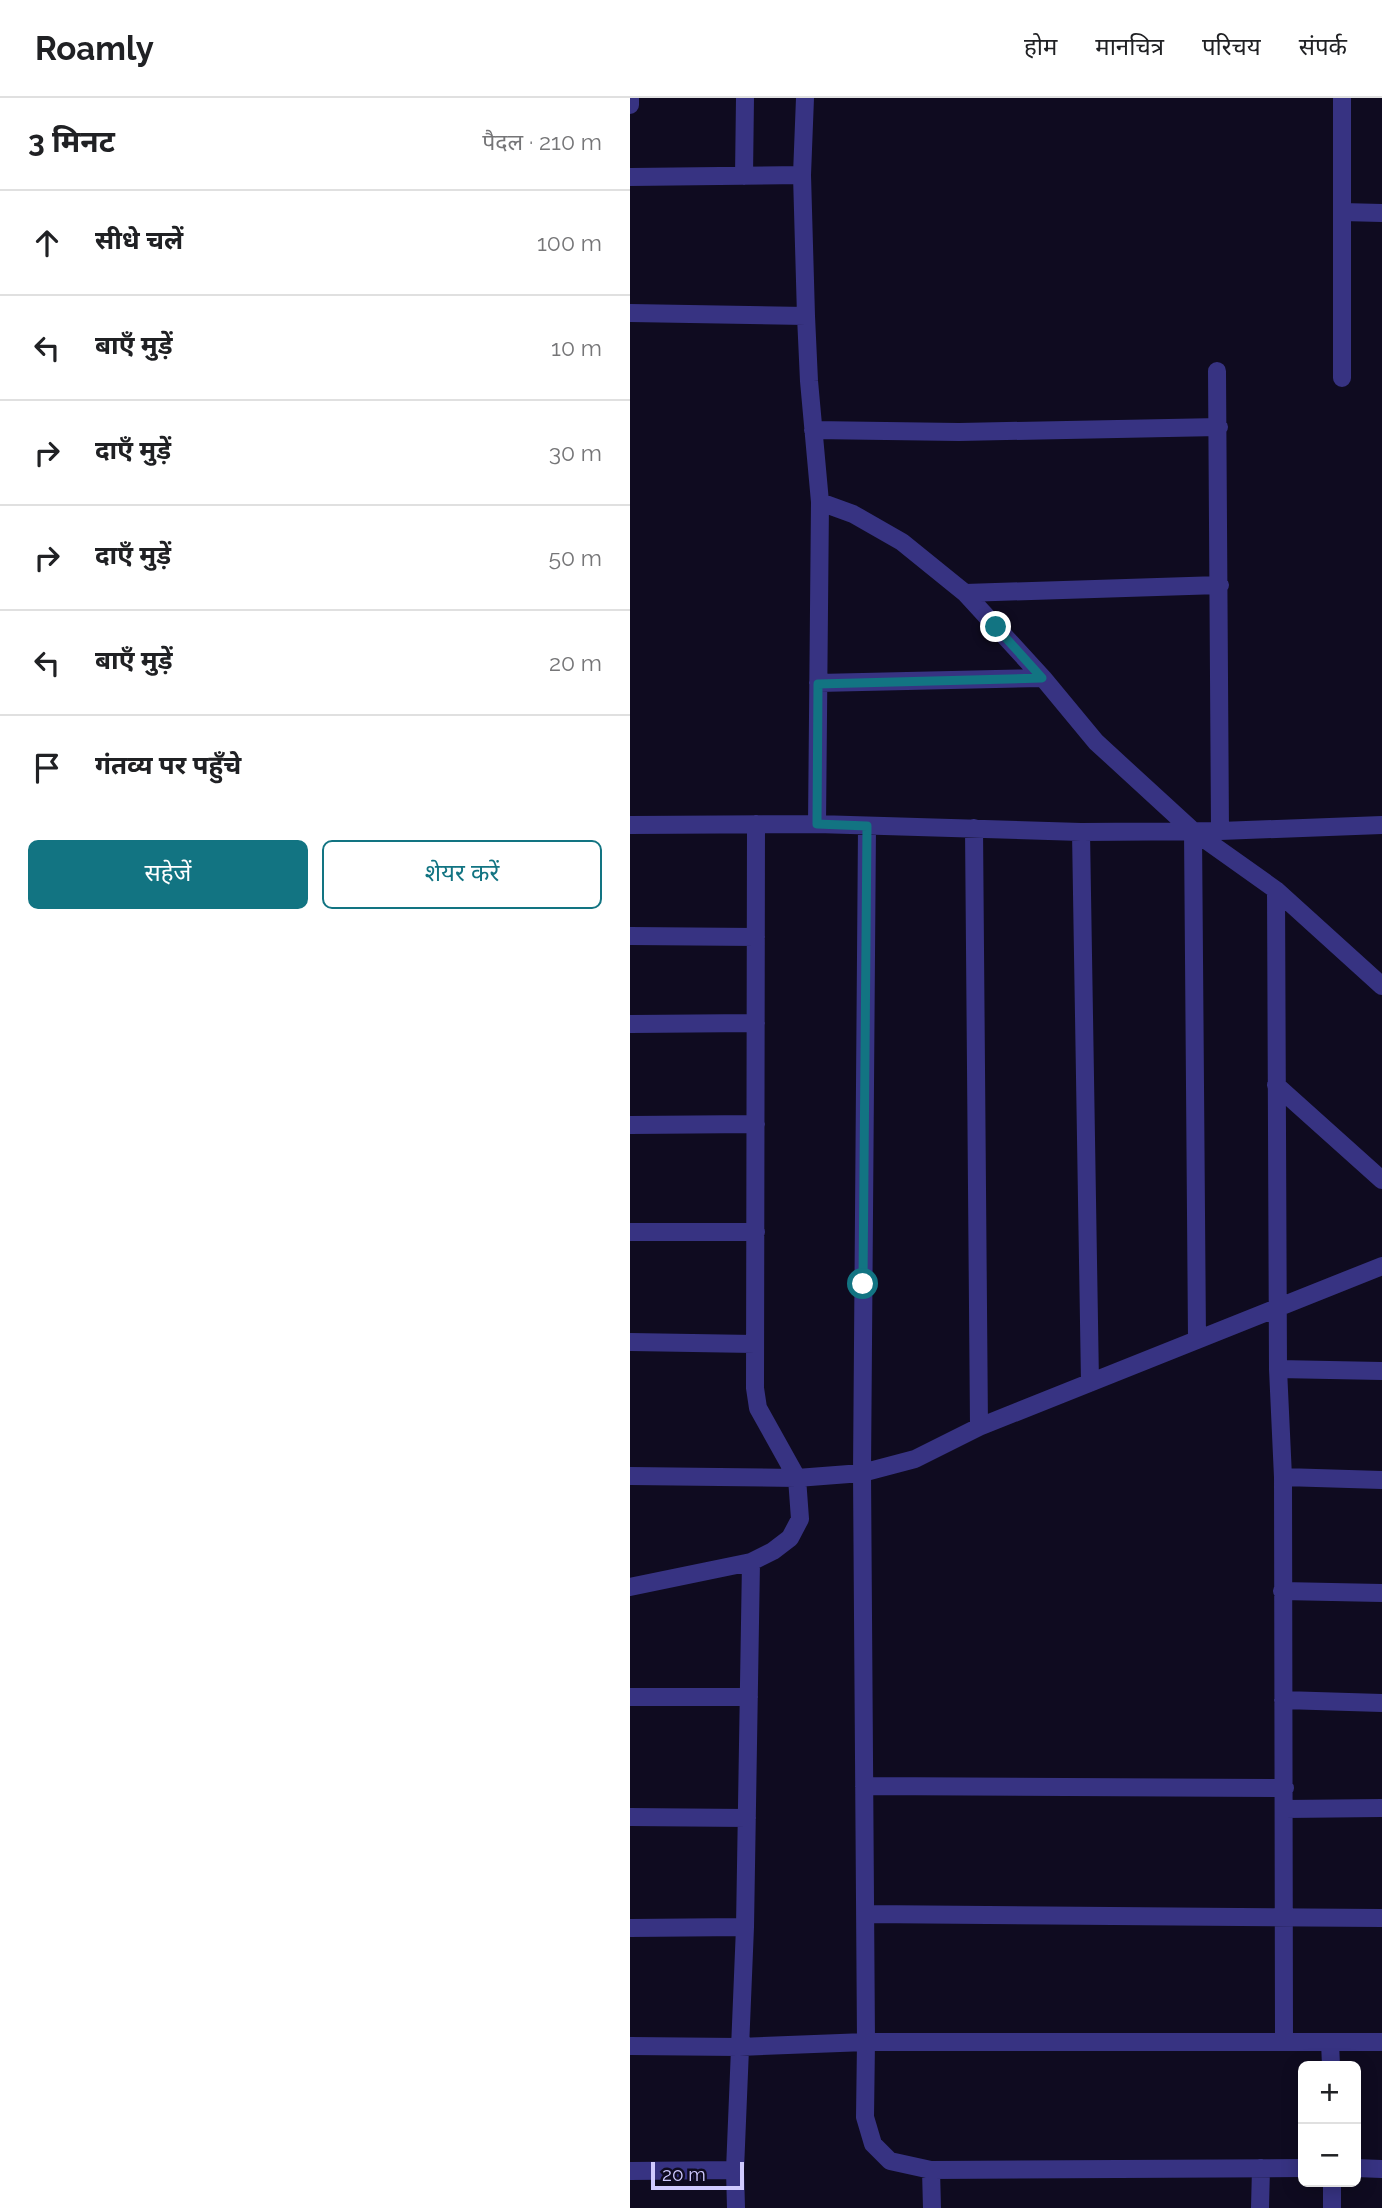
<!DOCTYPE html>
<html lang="hi">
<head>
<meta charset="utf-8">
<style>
	body { margin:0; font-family:Raleway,"Noto Sans Devanagari",sans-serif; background:#f6f6f6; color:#202124 }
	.controls { position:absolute; right:21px; bottom:21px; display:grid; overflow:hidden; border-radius:10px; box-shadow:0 4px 18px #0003 }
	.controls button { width:63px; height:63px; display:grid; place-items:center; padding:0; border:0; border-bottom:2px solid #e0e0e0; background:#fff; color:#202124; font:35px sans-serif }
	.scale { position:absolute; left:21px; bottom:18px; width:93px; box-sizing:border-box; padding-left:7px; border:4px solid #d0caff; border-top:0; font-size:19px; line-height:24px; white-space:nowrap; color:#d0caff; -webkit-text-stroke:5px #0f0b20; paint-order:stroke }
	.stop { position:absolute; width:21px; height:21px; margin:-16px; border:5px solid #127482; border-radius:50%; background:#fff }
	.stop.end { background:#127482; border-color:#fff; box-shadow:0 2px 7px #0008 }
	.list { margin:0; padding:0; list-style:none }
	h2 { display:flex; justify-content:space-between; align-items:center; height:91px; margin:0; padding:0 28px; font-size:30px }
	h2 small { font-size:23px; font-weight:400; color:#757577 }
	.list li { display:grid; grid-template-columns:46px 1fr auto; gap:21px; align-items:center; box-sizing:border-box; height:105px; padding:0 28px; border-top:2px solid #e0e0e0 }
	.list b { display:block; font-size:26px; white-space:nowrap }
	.list em { font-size:23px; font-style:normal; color:#757577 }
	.actions { display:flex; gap:14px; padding:21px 28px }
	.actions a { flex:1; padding:16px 0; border:2px solid #127482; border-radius:10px; text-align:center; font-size:24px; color:#127482 }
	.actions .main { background:#127482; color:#fff }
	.icon { flex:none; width:38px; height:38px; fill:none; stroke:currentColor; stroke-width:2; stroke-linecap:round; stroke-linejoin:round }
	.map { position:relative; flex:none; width:752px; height:2110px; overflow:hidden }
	header { display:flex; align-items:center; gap:42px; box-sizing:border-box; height:98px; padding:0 35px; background:#fff; border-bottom:2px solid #e0e0e0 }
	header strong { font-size:33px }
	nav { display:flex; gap:38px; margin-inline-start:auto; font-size:24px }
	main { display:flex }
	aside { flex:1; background:#fff }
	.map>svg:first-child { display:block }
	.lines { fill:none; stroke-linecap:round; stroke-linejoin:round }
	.minor { stroke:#373382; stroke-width:18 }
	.route { stroke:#127482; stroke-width:9 }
</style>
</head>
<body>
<header>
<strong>Roamly</strong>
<nav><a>होम</a><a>मानचित्र</a><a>परिचय</a><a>संपर्क</a></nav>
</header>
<main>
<aside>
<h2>3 मिनट<small>पैदल · 210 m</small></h2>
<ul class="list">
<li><svg class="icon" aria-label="ahead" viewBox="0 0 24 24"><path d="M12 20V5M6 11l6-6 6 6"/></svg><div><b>सीधे चलें</b></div><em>100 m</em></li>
<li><svg class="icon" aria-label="left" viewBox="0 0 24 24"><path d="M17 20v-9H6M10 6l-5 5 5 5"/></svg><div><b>बाएँ मुड़ें</b></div><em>10 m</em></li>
<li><svg class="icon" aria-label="right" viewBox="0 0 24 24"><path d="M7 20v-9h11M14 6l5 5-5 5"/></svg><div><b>दाएँ मुड़ें</b></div><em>30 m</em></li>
<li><svg class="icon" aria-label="right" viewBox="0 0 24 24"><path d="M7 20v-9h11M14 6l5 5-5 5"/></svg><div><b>दाएँ मुड़ें</b></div><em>50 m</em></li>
<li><svg class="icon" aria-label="left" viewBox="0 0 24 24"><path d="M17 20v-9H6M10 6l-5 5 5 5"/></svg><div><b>बाएँ मुड़ें</b></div><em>20 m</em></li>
<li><svg class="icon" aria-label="arrive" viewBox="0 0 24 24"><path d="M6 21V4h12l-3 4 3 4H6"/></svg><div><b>गंतव्य पर पहुँचे</b></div></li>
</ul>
<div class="actions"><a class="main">सहेजें</a><a>शेयर करें</a></div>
</aside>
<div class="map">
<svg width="752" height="2110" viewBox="0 0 752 2110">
	<rect width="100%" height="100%" fill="#0f0b20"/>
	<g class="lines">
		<path class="minor" d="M175 0 172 77 176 218 179 283 190 404 187 726
			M0 7V0
			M114 78 115 0
			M0 79 172 77
			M712 114 752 115
			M0 215 176 218
			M587 273 590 733
			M712 280V0
			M183 332 329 334 589 329
			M190 404 223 416 272 444 335 495 413 580 466 644 563 733 646 792 752 888
			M335 495 590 487
			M188 585 413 580
			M0 727 187 726 451 734 590 733 752 727
			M237 728 232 1375 236 1944 235 2019 243 2046 260 2063 301 2072 673 2070
			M344 730 349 1329
			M563 733 567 1242
			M451 734 460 1285
			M646 792 648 1271 653 1379 654 1944
			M0 838 126 839
			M0 926 126 925
			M646 987 752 1082
			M0 1027 126 1026
			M0 1134H126
			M0 1244 125 1246
			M648 1271 752 1273
			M0 1378 167 1380 232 1375 285 1361 349 1329 752 1168
			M653 1379 752 1382
			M0 1489 121 1464 143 1453 160 1440 170 1421 167 1380 128 1310 125 1290 126 726
			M652 1493 752 1495
			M0 1599H119
			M653 1602 752 1605
			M234 1688 655 1690
			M655 1711 752 1710
			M0 1719 117 1720
			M236 1816 752 1820
			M0 1830 115 1829
			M700 1944 701 1968
			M0 1948 109 1949 236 1944H752
			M726 2070 752 2071
			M301 2072 302 2110
			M0 2073 105 2072
			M702 2084V2110
			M106 2110 105 2072 115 1829 121 1464
			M630 2110 631 2070"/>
	</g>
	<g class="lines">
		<path class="route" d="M233 1186 237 728 187 726 188 586 412 580 366 529"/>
	</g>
</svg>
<div class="controls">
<button>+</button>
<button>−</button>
</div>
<div class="scale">20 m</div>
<div class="stop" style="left:233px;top:1186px"></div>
<div class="stop end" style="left:366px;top:529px"></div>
</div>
</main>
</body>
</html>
